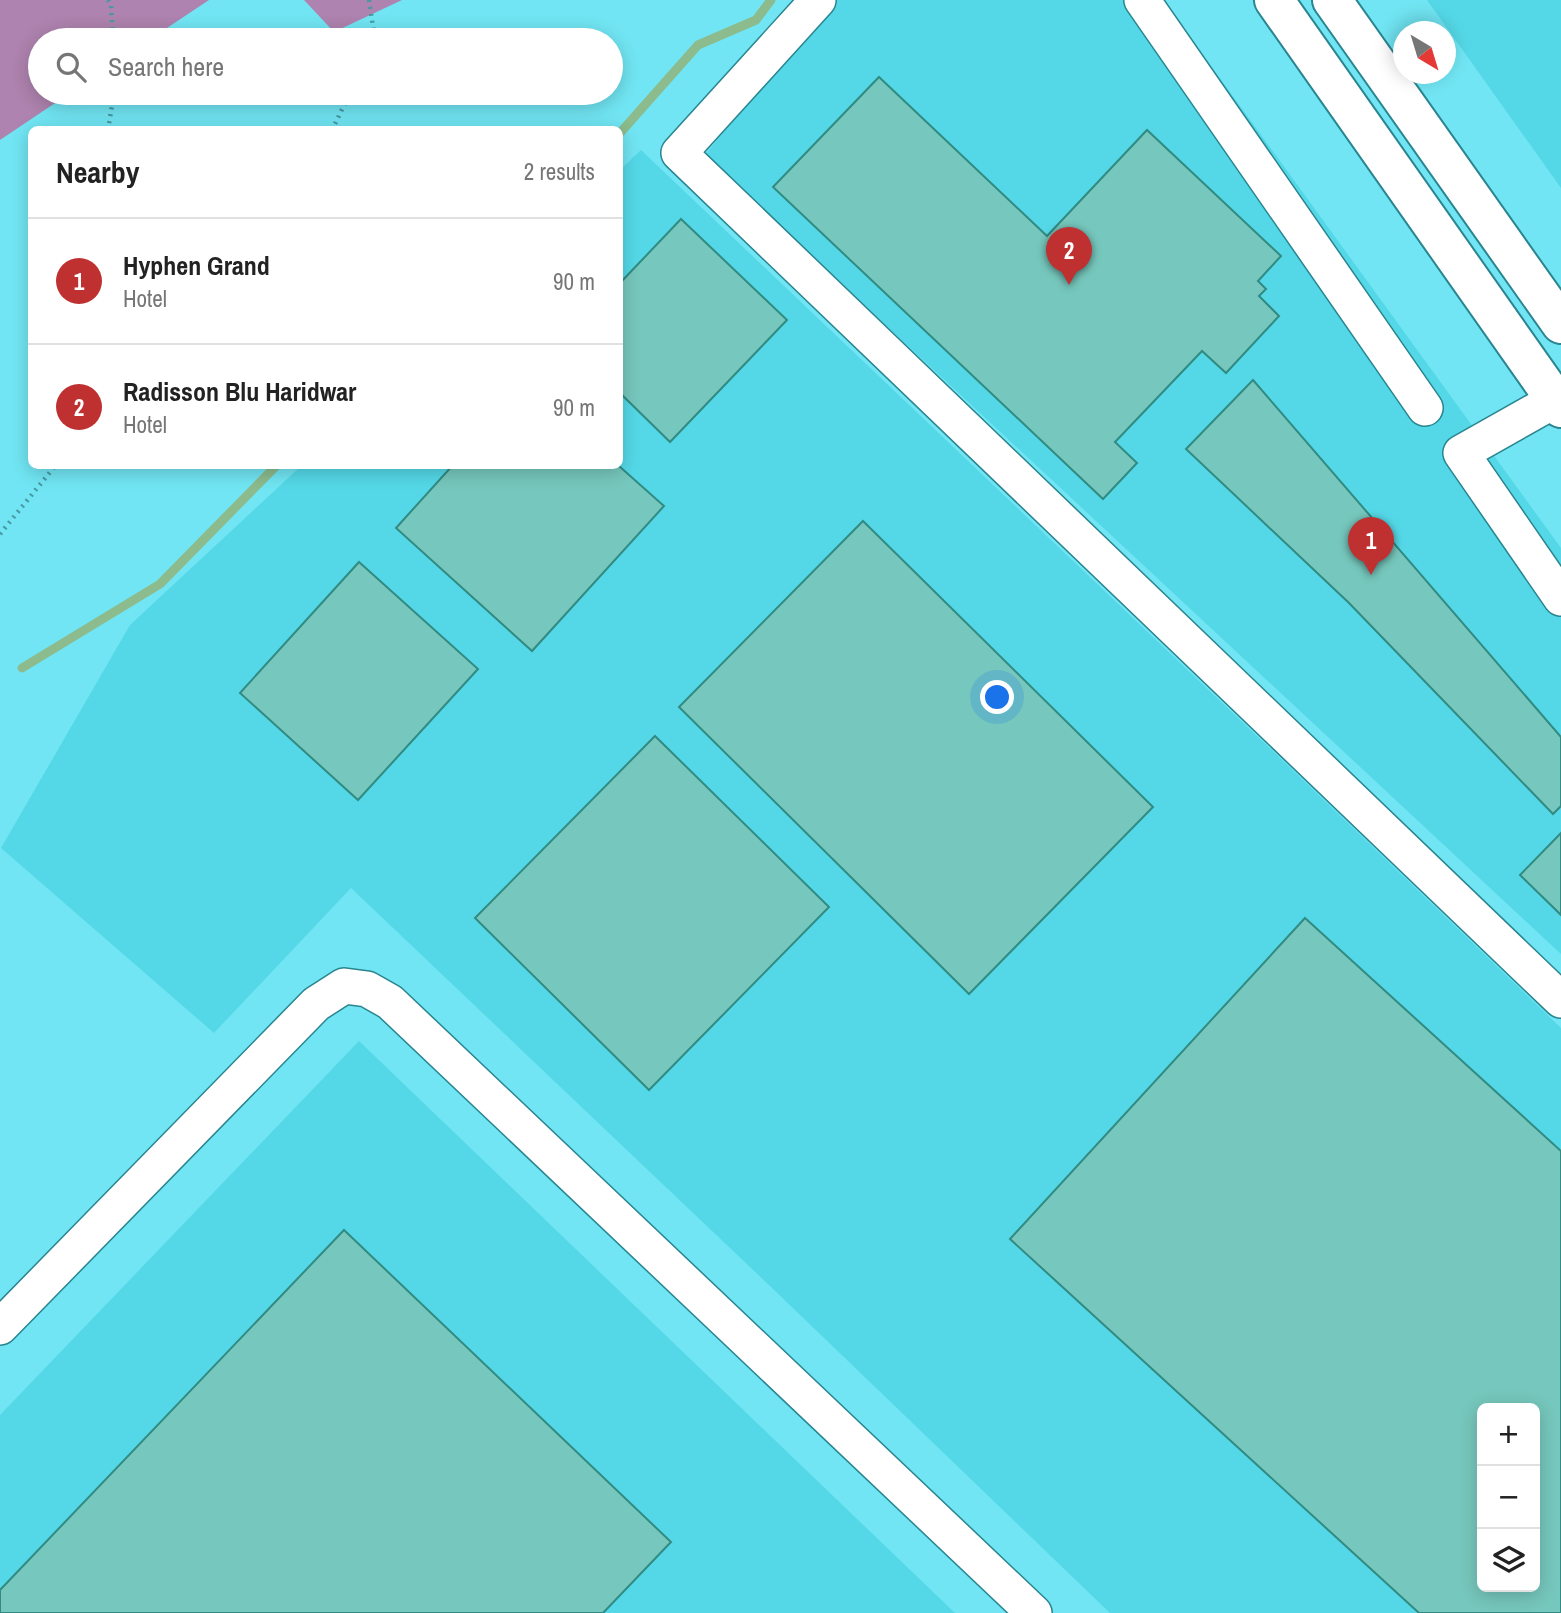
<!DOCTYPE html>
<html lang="en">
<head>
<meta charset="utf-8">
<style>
	body { margin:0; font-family:"Archivo Narrow",sans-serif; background:#f6f6f6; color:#222 }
	.controls { position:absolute; right:21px; bottom:21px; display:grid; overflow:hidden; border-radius:10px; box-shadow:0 4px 18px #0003 }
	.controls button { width:63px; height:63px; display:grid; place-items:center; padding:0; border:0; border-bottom:2px solid #e0e0e0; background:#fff; color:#222; font:35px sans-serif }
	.compass { position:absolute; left:1393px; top:21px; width:63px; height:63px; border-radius:50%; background:#fff; box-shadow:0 4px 18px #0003; rotate:142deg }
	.you { position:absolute; left:998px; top:698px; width:24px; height:24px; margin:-18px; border:5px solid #fff; border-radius:50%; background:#1a73e8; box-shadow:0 0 0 10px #1a73e833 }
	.badge { display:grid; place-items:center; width:46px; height:46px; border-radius:50%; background:#bf3030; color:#fff; font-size:23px; font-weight:700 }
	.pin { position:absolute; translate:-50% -58px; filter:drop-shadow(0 2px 4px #0008) }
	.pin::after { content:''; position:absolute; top:37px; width:24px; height:21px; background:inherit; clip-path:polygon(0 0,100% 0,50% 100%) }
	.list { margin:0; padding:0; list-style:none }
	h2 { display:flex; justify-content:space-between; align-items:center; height:91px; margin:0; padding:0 28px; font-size:30px }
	h2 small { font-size:23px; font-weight:400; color:#767676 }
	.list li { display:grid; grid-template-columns:46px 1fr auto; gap:21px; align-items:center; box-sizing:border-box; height:126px; padding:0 28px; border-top:2px solid #e0e0e0 }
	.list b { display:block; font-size:26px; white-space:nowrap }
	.list p { margin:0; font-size:23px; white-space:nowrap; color:#767676 }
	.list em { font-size:23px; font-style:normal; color:#767676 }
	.icon { flex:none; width:38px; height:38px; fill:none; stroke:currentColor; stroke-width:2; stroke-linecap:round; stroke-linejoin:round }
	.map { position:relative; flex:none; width:1561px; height:1613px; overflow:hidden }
	.search { position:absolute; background:#fff; box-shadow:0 4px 18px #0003; left:28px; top:28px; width:595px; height:77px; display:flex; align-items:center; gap:18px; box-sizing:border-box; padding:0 24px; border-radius:38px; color:#767676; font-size:26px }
	.panel { position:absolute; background:#fff; box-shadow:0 4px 18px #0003; left:28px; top:126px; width:595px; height:343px; border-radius:10px }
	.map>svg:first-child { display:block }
	.built { fill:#54d8e7; fill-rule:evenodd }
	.forest { fill:#ae83af }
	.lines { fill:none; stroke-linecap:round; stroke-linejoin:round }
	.stream { stroke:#8cbb8d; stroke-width:9 }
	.building { fill:#76c7bd; stroke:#318b82; stroke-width:2; fill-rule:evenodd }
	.minor-casing { stroke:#29858f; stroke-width:38 }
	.major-casing { stroke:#29858f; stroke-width:42 }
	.path { stroke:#4798a2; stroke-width:4.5; stroke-dasharray:2 5; stroke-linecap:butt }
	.minor { stroke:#fff; stroke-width:35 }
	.major { stroke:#fff; stroke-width:38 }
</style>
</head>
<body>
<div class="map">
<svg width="1561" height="1613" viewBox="0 0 1561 1613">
	<rect width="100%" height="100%" fill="#71e5f3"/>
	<path class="built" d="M831 0H1163L1561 548V954L704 156Z
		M1427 0H1561V188Z
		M641 150 1276 754 1561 1028V1613H1110L770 1286 351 888 214 1033 1 848 130 625 301 466H620V170ZM1482 1408H1535V1587H1482Z
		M359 1041 955 1613H0V1415Z"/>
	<path class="forest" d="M0 0H209L149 40H40V93H70L0 140Z
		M304 0H402L334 32Z"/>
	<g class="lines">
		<path class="stream" d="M620 133 698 45 756 20 771 0
			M22 668 160 584 276 466"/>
	</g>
	<path class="building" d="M879 77 1047 236 1147 130 1281 256 1258 281 1266 289 1259 296 1279 316 1226 373 1202 351 1115 442 1137 463 1103 499 773 187Z
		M681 219 787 320 670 442 620 393V283Z
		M1253 380 1561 737V806L1553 814 1349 603 1186 449Z
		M452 466H619L664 506 532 651 396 528Z
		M863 521 1153 807 969 994 679 707Z
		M359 562 478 669 358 800 240 693Z
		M655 736 829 907 649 1090 475 918Z
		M1561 833V915L1520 875Z
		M1305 918 1561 1151V1613H1419L1010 1239ZM1482 1408H1535V1587H1482Z
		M344 1230 671 1542 603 1613H0V1590Z"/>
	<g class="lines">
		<defs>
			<path id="minor" d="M818 0 679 153 1561 1000
				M1142 0 1425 408
				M1555 400 1461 453 1561 598
				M0 1327 316 1004 344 986 367 989 390 1002 1034 1613"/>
			<path id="major" d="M1274 0 1561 408
				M1332 0 1561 324"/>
		</defs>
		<use href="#minor" class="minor-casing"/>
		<use href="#major" class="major-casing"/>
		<path class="path" d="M108 0 111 5 113 40
			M369 0 375 40
			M108 130 114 93
			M332 130 350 93
			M0 534 55 466"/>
		<use href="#minor" class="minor"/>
		<use href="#major" class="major"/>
	</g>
</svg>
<div class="controls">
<button>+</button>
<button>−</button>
<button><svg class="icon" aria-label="layers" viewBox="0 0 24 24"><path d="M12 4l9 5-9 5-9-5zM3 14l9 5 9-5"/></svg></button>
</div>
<svg class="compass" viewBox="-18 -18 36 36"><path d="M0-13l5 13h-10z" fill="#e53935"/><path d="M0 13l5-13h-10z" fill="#767676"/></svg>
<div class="you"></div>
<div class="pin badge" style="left:1371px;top:575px">1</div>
<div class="pin badge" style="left:1069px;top:285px">2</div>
<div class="search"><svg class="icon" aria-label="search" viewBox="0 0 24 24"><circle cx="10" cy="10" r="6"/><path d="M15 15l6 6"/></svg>Search here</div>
<section class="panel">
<h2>Nearby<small>2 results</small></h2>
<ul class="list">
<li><span class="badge">1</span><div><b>Hyphen Grand</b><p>Hotel</p></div><em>90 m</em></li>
<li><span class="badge">2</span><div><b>Radisson Blu Haridwar</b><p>Hotel</p></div><em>90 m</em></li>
</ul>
</section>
</div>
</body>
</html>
